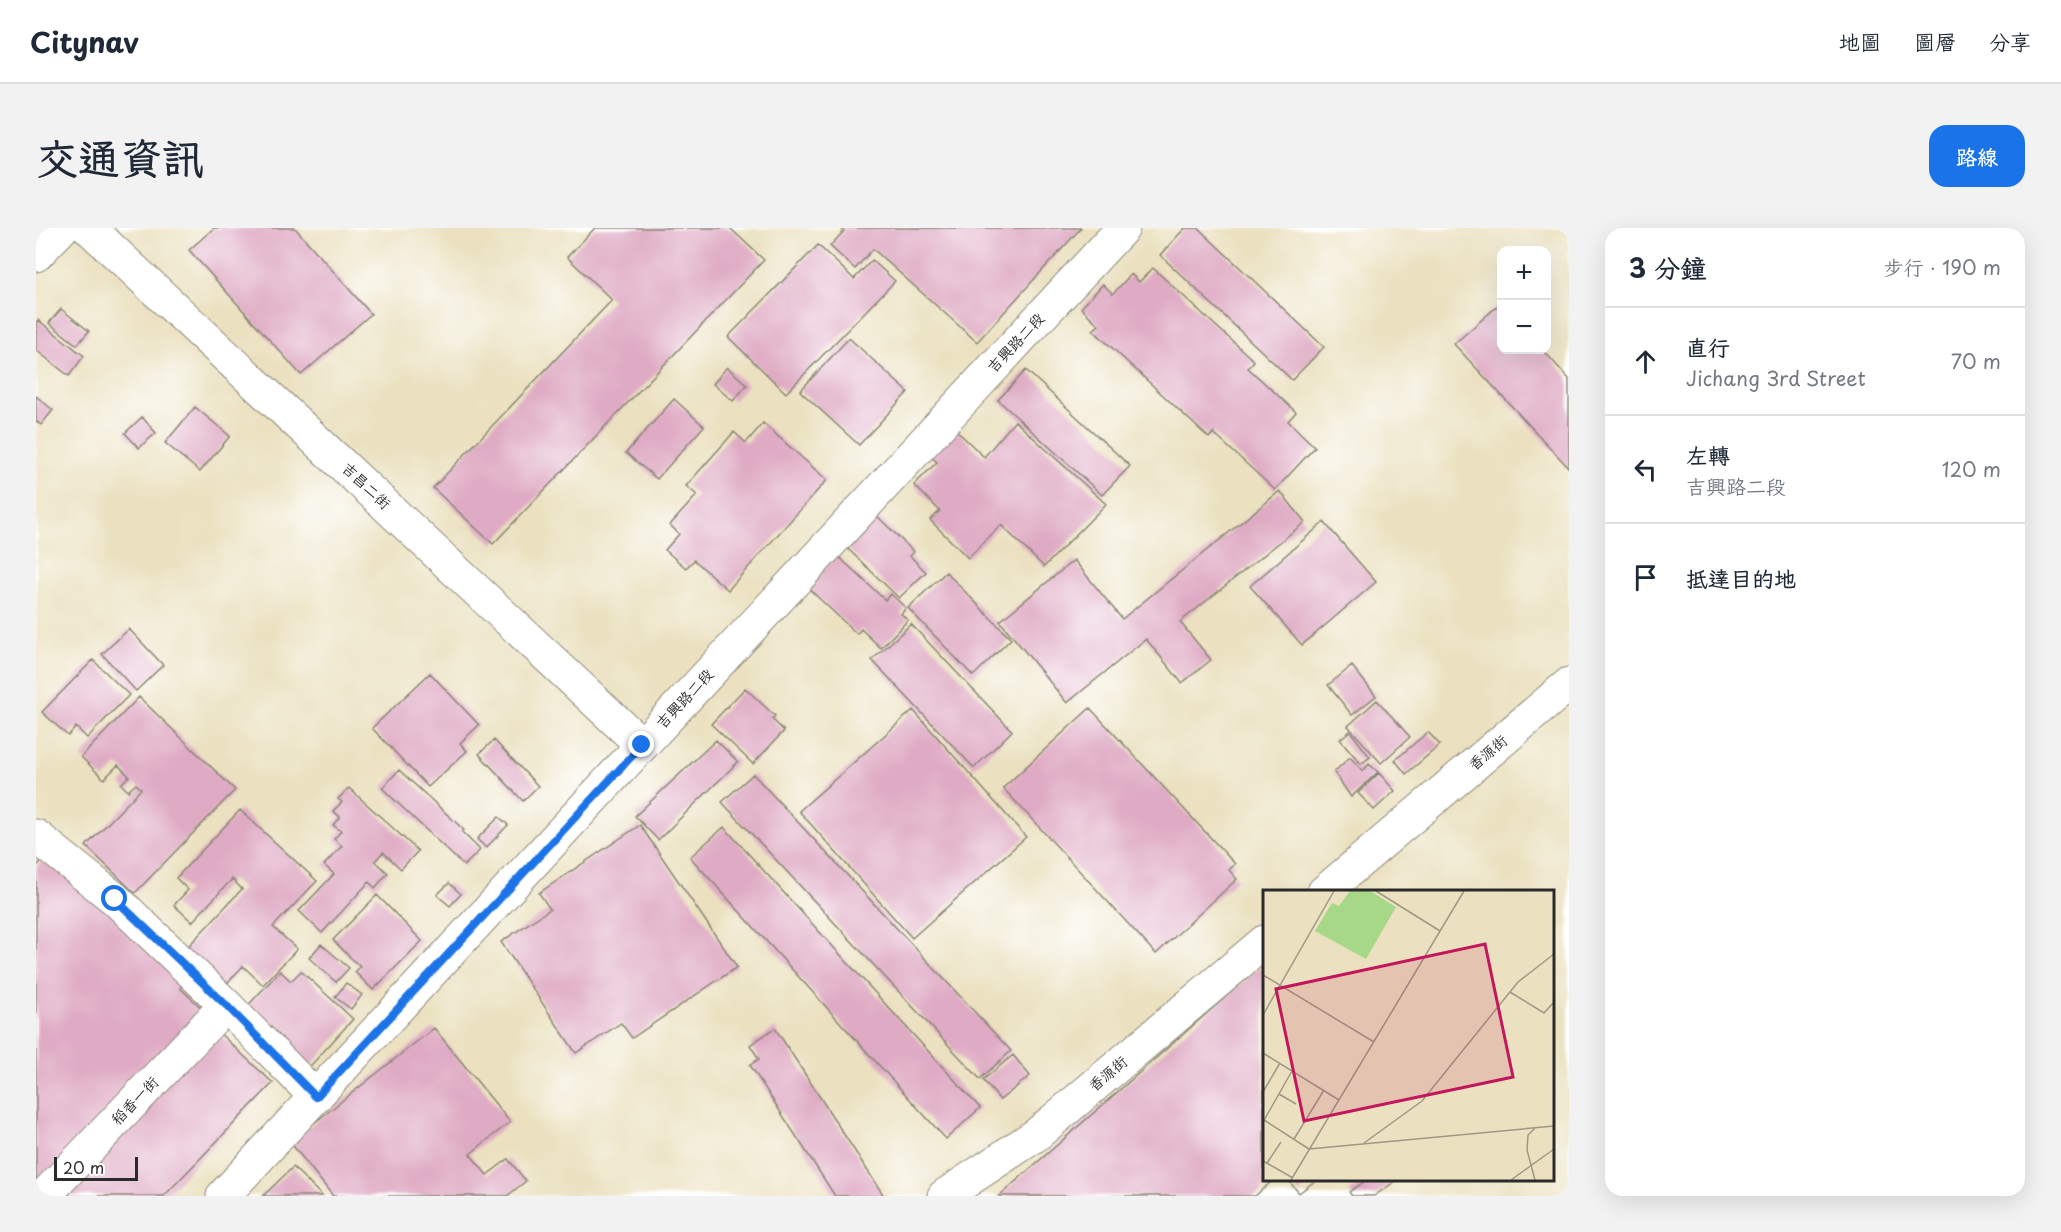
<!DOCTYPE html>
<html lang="zh-TW">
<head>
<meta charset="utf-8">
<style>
	body { margin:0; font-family:"Playpen Sans","LXGW WenKai TC",sans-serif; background:#f2f2f3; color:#1f2937 }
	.controls { position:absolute; right:18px; top:18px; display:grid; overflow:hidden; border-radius:12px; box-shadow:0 6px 24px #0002 }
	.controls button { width:54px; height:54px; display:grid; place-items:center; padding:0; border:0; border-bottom:2px solid #e0e1e3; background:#fff; color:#1f2937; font:30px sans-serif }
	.scale { position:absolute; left:18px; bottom:15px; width:84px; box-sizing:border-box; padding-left:6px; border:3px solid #2b2b2b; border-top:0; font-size:16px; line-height:21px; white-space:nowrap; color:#2b2b2b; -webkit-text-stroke:4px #fff; paint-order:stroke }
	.stop { position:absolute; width:18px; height:18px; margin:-14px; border:4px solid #1a73e8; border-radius:50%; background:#fff }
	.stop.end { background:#1a73e8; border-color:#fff; box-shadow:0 2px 6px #0008 }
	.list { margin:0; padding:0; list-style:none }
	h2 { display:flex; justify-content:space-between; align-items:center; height:78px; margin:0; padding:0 24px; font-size:26px }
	h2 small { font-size:20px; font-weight:400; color:#747a83 }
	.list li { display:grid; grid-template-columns:39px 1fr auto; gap:18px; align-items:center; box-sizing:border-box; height:108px; padding:0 24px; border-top:2px solid #e0e1e3 }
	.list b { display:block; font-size:22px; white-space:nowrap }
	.list p { margin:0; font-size:20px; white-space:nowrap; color:#747a83 }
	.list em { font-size:20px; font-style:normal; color:#747a83 }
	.icon { flex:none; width:33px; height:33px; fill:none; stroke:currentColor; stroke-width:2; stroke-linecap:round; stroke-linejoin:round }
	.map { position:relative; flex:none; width:1533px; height:968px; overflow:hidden; border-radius:18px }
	header { display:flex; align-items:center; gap:36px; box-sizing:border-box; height:84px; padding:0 30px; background:#fff; border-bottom:2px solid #e0e1e3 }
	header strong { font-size:28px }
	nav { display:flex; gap:33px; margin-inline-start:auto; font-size:21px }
	.intro { display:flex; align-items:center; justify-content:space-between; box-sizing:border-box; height:144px; padding:0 36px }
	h1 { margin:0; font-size:42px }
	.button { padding:15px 27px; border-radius:18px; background:#1a73e8; color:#fff; font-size:21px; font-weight:700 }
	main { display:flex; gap:36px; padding:0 36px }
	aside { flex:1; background:#fff; border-radius:18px; box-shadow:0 6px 24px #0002 }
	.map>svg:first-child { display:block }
	.building { fill:#dfabc4 }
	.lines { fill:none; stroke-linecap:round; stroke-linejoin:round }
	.minor-casing { stroke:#8b8676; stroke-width:35 }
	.minor { stroke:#fff; stroke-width:33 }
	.route { stroke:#1a73e8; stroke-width:8 }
	.labels { text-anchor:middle; stroke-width:4.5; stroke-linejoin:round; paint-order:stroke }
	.street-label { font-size:15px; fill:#2b2b2b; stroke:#fff }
	.inset-road { fill:none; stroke:#9e9884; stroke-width:1.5 }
	.view { fill:#c2185b; fill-opacity:0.15; stroke:#c2185b; stroke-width:3 }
	.inset-edge { fill:none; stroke:#2b2b2b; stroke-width:3 }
</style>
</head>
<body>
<header>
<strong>Citynav</strong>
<nav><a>地圖</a><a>圖層</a><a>分享</a></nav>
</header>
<div class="intro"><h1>交通資訊</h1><a class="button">路線</a></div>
<main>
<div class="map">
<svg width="1533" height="968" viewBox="0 0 1533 968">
	<rect width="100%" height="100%" fill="#fff"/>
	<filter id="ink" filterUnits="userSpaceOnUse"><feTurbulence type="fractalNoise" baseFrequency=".0167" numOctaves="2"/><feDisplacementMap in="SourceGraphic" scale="12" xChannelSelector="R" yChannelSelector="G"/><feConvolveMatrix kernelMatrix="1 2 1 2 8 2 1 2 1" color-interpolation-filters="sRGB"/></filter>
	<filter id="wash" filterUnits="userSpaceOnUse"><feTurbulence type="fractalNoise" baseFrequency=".008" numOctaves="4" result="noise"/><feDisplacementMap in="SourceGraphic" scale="24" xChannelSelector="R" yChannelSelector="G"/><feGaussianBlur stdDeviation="1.35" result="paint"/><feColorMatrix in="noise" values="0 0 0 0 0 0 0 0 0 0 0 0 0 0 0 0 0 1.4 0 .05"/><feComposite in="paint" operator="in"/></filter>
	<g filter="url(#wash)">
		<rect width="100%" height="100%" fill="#ebe1c0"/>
		<g id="blocks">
			<path class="building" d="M178 0H259L335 86 265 147 153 22Z
				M559 0H694L728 32 457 316 397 260 576 72 531 29Z
				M804 0H1045L941 114 837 21 819 41 794 18 808 3Z
				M1149 0H1162L1288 119 1256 152 1124 27Z
				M782 17 818 51 836 32 859 53 750 165 692 109Z
				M1117 40 1218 133 1212 140 1260 184 1252 193 1279 219 1239 262 1177 205 1173 210 1057 102 1063 97 1045 80 1067 56 1077 66 1095 46 1103 54Z
				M1466 74V122H1507L1533 151V240L1418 116Z
				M25 81 53 103 41 117 13 95Z
				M2 92 48 128 33 148 0 122V95Z
				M813 110 872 164 823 217 764 163Z
				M691 139 711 157 697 173 677 156Z
				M990 142 1094 238 1066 267 962 172Z
				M0 168 17 182 5 197 0 193Z
				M638 171 668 198 621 251 590 225Z
				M159 179 194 208 164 244 129 215Z
				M106 189 120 205 103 220 89 205Z
				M979 193 1070 276 1008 339 965 297 932 330 894 292 904 283 878 257 901 234 894 228 920 202 948 229Z
				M727 195 791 252 692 362 658 332 650 340 629 322 643 306 634 297 661 267 650 258 698 204 710 215Z
				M1244 263 1269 294 1144 394 1175 432 1146 455 1110 411 1031 475 964 393 1038 332 1086 391Z
				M841 288 878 324 874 328 890 344 863 370 810 319Z
				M1288 294 1340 354 1266 417 1214 358Z
				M801 327 849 372 855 366 870 380 865 386 872 392 845 420 825 401 821 406 771 359Z
				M910 344 975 411 937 448 872 380Z
				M875 396 976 503 938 540 836 432Z
				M93 401 127 437 100 463 66 426Z
				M57 432 93 467 51 510 40 499 32 508 6 484Z
				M1316 438 1340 468 1316 487 1292 457Z
				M394 445 443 497 424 515 431 523 392 559 336 500Z
				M709 460 739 488 736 491 748 503 717 536 675 496Z
				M103 469 199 562 99 665 50 618 105 561 100 556 92 563 85 556 93 548 82 537 68 551 45 529Z
				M1341 472 1374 509 1345 535 1312 498Z
				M1054 480 1199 636 1193 642 1201 651 1120 726 967 560Z
				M877 482 990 609 876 710 763 583Z
				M1314 503 1334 529 1325 536 1304 511Z
				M1392 504 1404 517 1370 546 1359 532Z
				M458 512 502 558 487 573 443 526Z
				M680 512 702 534 622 612 599 588Z
				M1314 529 1327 543 1333 536 1342 544 1315 569 1298 544Z
				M363 542 428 602 426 604 444 622 428 638 346 560Z
				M1343 545 1359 563 1338 582 1322 565Z
				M717 546 975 823 944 851 686 574Z
				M313 560 382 623 365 641 347 624 339 633 352 645 339 660 333 654 286 705 263 683 298 646 288 637 306 618 298 611 305 603 297 597 304 589 297 583 306 574 302 571Z
				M204 582 281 653 237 699 261 721 227 757 207 738 184 763 145 726 206 661 196 651 156 694 138 677 152 662 140 650Z
				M463 589 472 597 450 620 441 611Z
				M604 597 701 739 596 810 585 795 540 825 465 714 514 681 503 665Z
				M688 599 944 880 910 911 654 629Z
				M10 628 156 748 144 760 172 786 0 966V639Z
				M413 655 425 666 414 678 401 667Z
				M341 667 386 713 337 762 319 744 324 739 297 712Z
				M285 716 313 740 300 754 273 730Z
				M1228 735V952H1237L1219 968H963Z
				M244 743 255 753 265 743 317 791 268 845 204 786Z
				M310 755 326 767 315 781 299 769Z
				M178 800 237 855 128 968H16Z
				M398 800 474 894 434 926 451 947 472 931 490 953 471 968H297L254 914Z
				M739 800 848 968H799L714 837 723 831 714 817Z
				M977 827 994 848 964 872 947 852Z
				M257 939 286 968H227Z
				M1252 952H1280L1263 965Z
				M1331 952H1361L1338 968H1316L1313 964Z"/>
		</g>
	</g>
	<g filter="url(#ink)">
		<use href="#blocks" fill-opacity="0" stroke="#8b8676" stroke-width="1.5"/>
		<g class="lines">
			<defs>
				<path id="minor" d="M53 0 606 517
					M0 27 26 0
					M0 608 79 671 190 777 280 869
					M1288 664 1533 456
					M8 968 190 777
					M187 968 1087 0
					M908 968 1000 907 1228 714"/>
			</defs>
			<use href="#minor" class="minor-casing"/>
			<use href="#minor" class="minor"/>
		</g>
	</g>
	<g class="lines" filter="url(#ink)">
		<path class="route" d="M79 671 190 777 280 869 606 517"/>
	</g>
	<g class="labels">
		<g class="street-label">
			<text transform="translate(980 115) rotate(-47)" y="5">吉興路二段</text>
			<text transform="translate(330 258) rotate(43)" y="5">吉昌二街</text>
			<text transform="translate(649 471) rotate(-47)" y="5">吉興路二段</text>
			<text transform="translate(1452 525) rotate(-40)" y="5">香源街</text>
			<text transform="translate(1072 846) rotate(-40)" y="5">香源街</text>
			<text transform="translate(99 873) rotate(-46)" y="5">稻香一街</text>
		</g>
	</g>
	<g transform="translate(1227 662)">
		<rect width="291" height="291" fill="#ebe1c0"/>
		<path d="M87 1H107L133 17 103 69 52 41 69 13 76 16Z" fill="#a6d888"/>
		<path class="inset-road" d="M113 1 177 41M0 85 111 152M247 102 281 123 291 112M0 125 71 1M0 163 76 210M0 202 17 173M16 204 33 214M1 230 46 259M0 232 29 181M31 249 61 200M101 253 159 211 255 92 291 64M46 259 291 236M0 271 30 288M4 273 18 252M28 290 201 1M248 290 291 259M272 290 264 260 265 245 272 238"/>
		<path class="view" d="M222 54 250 187 41 231 13 99Z"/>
		<rect width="291" height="291" class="inset-edge"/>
	</g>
</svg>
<div class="controls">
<button>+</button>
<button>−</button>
</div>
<div class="scale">20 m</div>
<div class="stop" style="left:79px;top:671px"></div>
<div class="stop end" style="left:606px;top:517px"></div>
</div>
<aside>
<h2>3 分鐘<small>步行 · 190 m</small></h2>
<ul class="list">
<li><svg class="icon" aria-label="ahead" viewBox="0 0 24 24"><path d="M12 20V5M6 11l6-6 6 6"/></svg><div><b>直行</b><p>Jichang 3rd Street</p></div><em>70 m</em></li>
<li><svg class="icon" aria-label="left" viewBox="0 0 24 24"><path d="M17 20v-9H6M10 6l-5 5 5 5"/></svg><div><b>左轉</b><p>吉興路二段</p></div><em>120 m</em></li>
<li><svg class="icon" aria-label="arrive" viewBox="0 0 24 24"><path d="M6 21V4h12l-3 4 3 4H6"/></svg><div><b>抵達目的地</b></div></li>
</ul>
</aside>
</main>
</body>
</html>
